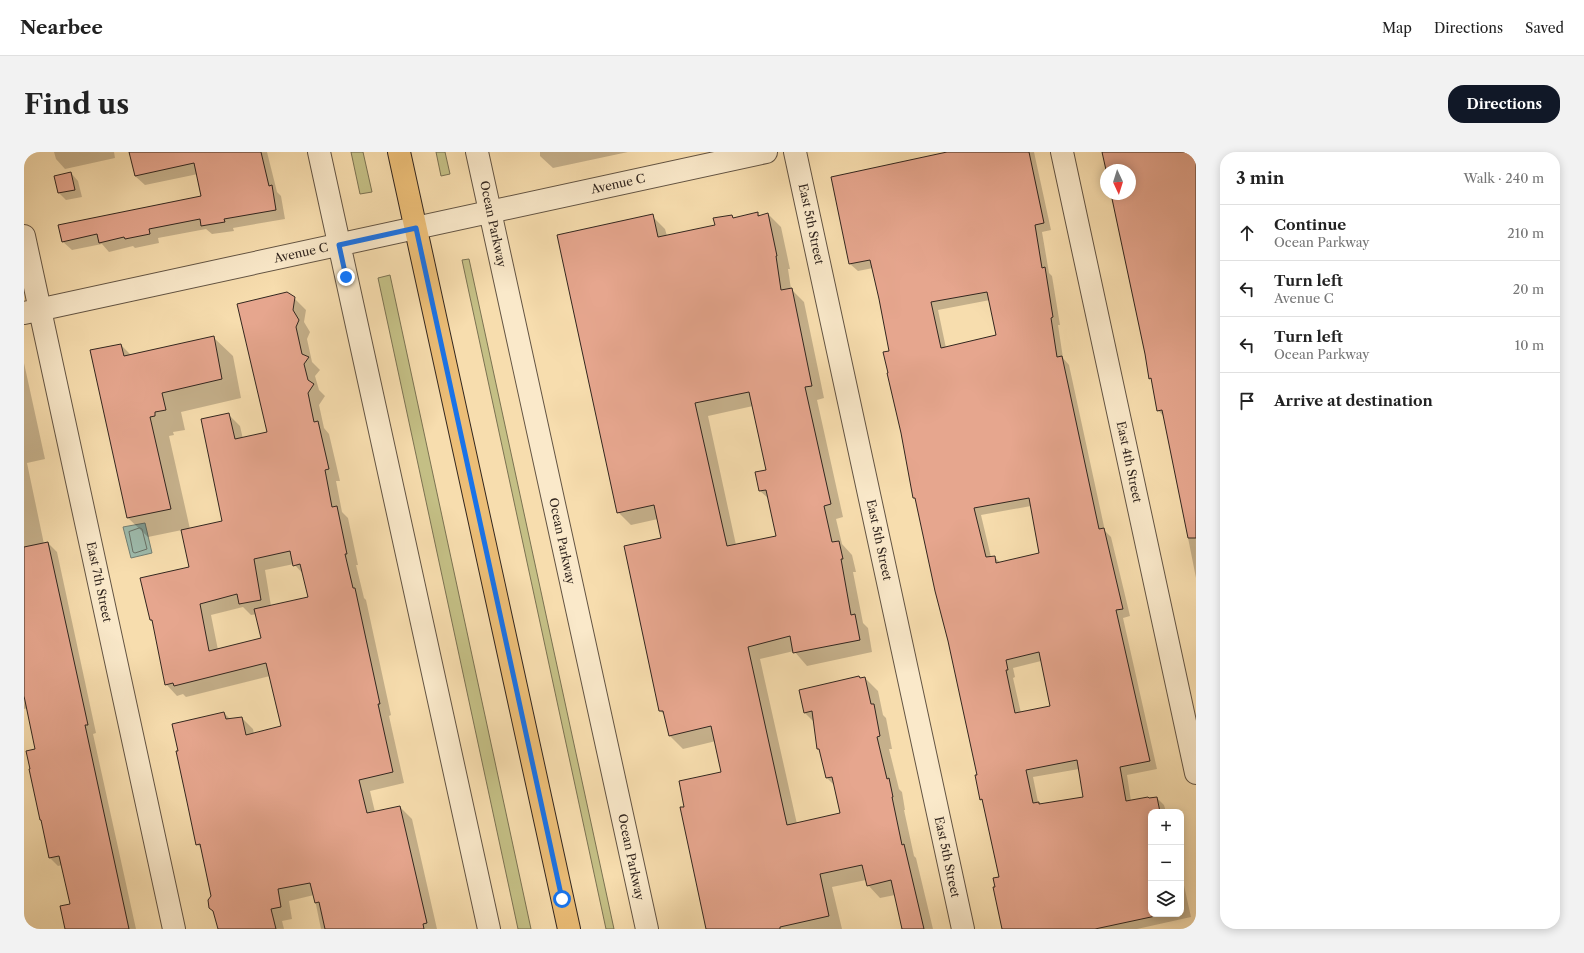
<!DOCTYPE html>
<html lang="en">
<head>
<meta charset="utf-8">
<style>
	body { margin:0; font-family:"Libre Caslon Text",serif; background:#f2f2f2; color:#222 }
	.controls { position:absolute; right:12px; bottom:12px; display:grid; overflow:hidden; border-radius:8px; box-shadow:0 2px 10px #0003 }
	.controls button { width:36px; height:36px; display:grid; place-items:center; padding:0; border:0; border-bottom:1px solid #e0e0e0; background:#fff; color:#222; font:20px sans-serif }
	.compass { position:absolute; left:1076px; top:12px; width:36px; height:36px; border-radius:50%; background:#fff; box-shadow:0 2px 10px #0003; rotate:176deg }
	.stop { position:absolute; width:12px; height:12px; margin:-9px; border:3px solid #1a73e8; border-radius:50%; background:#fff }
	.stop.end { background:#1a73e8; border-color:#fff; box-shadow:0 1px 4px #0008 }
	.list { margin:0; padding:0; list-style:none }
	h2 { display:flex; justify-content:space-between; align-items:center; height:52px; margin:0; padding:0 16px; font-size:17px }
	h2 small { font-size:13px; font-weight:400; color:#767676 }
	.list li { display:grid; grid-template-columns:26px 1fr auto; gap:12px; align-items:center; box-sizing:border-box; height:56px; padding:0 16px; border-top:1px solid #e0e0e0 }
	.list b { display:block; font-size:15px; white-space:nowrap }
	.list p { margin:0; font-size:13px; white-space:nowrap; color:#767676 }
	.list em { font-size:13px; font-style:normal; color:#767676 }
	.icon { flex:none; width:22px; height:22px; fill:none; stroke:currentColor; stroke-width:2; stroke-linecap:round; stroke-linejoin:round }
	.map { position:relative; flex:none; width:1172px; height:777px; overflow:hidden; border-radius:16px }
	header { display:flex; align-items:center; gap:24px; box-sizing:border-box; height:56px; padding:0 20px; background:#fff; border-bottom:1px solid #e0e0e0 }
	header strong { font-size:19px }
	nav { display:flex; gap:22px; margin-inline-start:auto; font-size:14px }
	.intro { display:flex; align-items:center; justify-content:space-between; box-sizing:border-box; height:96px; padding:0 24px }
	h1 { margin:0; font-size:28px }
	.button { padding:10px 18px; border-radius:16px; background:#111827; color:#fff; font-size:14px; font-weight:700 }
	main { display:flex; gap:24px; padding:0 24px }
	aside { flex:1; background:#fff; border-radius:16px; box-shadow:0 2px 10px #0003 }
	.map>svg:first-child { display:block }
	.green { fill:#c4bf85; stroke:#7b7252 }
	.water { fill:#9dbbad; stroke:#727f74 }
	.shadow { fill:#0003; fill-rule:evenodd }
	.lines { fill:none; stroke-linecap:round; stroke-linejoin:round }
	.shore { stroke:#687066; stroke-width:1 }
	.building { fill:#e6a68e; stroke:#32261f; fill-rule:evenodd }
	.minor-casing { stroke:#635443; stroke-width:24 }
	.primary-casing { stroke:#32261f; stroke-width:24 }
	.minor { stroke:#fae9ca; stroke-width:22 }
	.primary { stroke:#ecbe77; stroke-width:22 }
	.route { stroke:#1a73e8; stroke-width:5 }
	.labels { text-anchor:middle; stroke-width:3; stroke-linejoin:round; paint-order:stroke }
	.street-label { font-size:12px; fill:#32261f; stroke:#fae9ca }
</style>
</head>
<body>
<header>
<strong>Nearbee</strong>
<nav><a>Map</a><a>Directions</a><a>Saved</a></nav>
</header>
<div class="intro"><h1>Find us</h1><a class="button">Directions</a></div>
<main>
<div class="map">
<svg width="1172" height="777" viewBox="0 0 1172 777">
	<rect width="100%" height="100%" fill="#f7ddae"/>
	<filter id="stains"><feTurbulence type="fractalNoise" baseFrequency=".005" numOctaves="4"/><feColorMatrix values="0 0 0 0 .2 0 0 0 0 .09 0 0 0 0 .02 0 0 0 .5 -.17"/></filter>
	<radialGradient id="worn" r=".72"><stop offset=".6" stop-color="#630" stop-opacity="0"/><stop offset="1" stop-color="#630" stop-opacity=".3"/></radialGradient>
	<path class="green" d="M327 0H339L348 40 336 42Z
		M412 0H421L426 22 417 24Z
		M445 107 590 777H582L438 108Z
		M366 123 507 777H494L354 126Z"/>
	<path class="water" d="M121 371 128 401 107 406 99 375Z"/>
	<path class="shadow" d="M30 0H90L91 6 41 17 32 7Z
		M106 0H243L253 40 257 44 261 67 209 76 210 79 188 82 182 77 134 86 135 91 111 96 109 94 85 100 78 92 48 98 38 89 178 45 174 22 121 33 111 24Z
		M516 0H604L529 16 516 4Z
		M928 0H1010L1027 78 1018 80 1025 121 1028 124 1036 173H1034L1039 206 1045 213 1081 379 1087 385 1094 414 1106 464 1099 466 1133 617 1103 623 1107 649 1133 646 1140 653 1142 660H1127V762H1157V720L1167 765 1113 777H979L972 736 976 726 959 650 957 647 954 624 925 489 892 348 890 346 867 200 849 116 834 119 826 112ZM966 148 973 184 922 196 914 158ZM1007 354 1016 401 977 411 970 405H967L957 363ZM1017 509 1027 555 997 561 989 526 991 525 989 516ZM1055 617 1061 646 1017 653 1014 650 1009 625Z
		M1079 0H1172V426L1140 265 1134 258 1129 229 1126 226 1088 42H1106V18H1083Z
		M47 21 54 29 58 45 42 48 35 41Z
		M733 61 736 64 744 62 757 75 766 117H764L767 137 780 150 800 246 793 248 819 365 812 367 818 392 828 403 832 420H829L839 471 844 476 848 500 783 514 770 499 736 507 773 672 817 662 812 635 803 626 796 599 794 597 790 570 781 561 835 525 837 527 841 526 854 539 859 563 862 566 868 597H865L875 637 878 640 881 658H880L890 704 892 706 909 777H876L879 776 871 743 856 746 844 733 842 728 808 735 818 777H684L662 655 699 621 692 589 659 597 646 584 641 563 636 559 639 387 634 367 607 373 594 360 628 64 641 77 643 84 692 74 708 64 710 67ZM729 254 743 318 736 339 745 347 753 385 712 393 684 264Z
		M270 146 282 158 280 170 286 180 283 187 288 210 296 218 291 224 295 238 301 244 295 253 300 276 305 282 316 329H312L318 360 324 366 334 413H332L340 446 342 448 367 563 365 564 380 631 346 639 351 660 376 655 388 667 413 777H297L290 743 265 749 268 767 258 769 260 777H195L177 696 173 692 200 561 207 568 218 566 229 577 230 582 258 575 246 524 162 545 159 542 153 544 142 532 130 471 126 468 166 416 158 378 124 385 104 366 68 199 97 193 107 203 189 185 209 204 217 246 157 260 161 278 149 280 150 283 145 284 166 377 199 370 205 263 216 274 219 287 245 281ZM270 412 280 423 286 446 247 454 241 418ZM219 455 227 463 233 462 238 487 194 498 187 463Z
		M0 211 21 307 3 311 20 392 24 391 33 400 72 581 69 582 112 777H42L47 753 38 713 34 714 26 706 12 597 4 556 0 557Z"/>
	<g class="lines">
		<path class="shore" d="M116 376 118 377 123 397 111 401 109 400 105 380Z"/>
	</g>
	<path class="building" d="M105 0H237L245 34 248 33 252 58 200 67 201 70 177 74 176 67 125 77 126 82 101 87 100 85 75 91 73 82 38 90 34 73 177 44 170 11 111 24Z
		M923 0H1005L1020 71 1011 73 1018 116 1021 115 1029 165 1027 166 1033 205 1038 204 1075 377 1080 376 1087 406 1099 457 1092 458 1126 609 1096 615 1102 649 1124 645 1125 646 1133 645 1136 660H1127V762H1141L1071 777H978L969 735H971L969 726 975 725 958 647 956 648 951 623H953L924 489 911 439 891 346H889L877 281 863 221H864L859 200 865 199 855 147 846 108 825 112 807 25ZM963 140 972 183 917 196 907 150ZM1005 346 1015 401 972 411 971 404 962 405 950 356ZM1015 500 1026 554 991 561 982 518H984L982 508ZM1053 608 1059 645 1015 652V650L1009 651 1002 618Z
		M1078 0H1172V386H1164L1138 258 1133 259 1127 226 1125 227 1121 202 1087 42H1106V18H1082Z
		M47 20 51 38 34 41 30 24Z
		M734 60V64L744 61 753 104H752L757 138 768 136 788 234 781 235 807 352 800 354 808 390 815 389 819 407H817L827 463 831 462 836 488 769 501 766 484 724 495 763 673 816 661 808 625 802 626 795 597H793L788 559 780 561 775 538 835 524 836 526 841 525 847 552H850L856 584 853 585 863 627 865 626 869 645H868L878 693 880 692 900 777H878L867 728 843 734 838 713 796 722 805 764 756 775V777H682L656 655H660L655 629 697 620 687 574 645 584 639 559H635L600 394 637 386 630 353 593 361 533 83 629 62 634 85 691 73 689 66 708 63 709 66ZM725 240 742 318 731 320 735 339 742 338 752 384 703 394 671 251Z
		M263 140 271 145 269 158 275 168 272 175 278 202 285 205 280 212 284 228 290 232 284 241 290 270 294 269 305 317 301 318 308 355 313 354 323 402H321L329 436H331L356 552H354L369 620 335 628 343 661 376 654 403 771 399 772 400 777H301L295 750 291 751 286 731 254 737 257 755 247 757 252 777H194L189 759 185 756 184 748 187 744 176 692 172 693 163 650 152 599H154L148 572 200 560 202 567 218 565 222 583 257 574 242 511 150 534 149 531 141 533 128 468H126L116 426 165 415 157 378 198 369 177 267 205 261 211 287 243 280 213 152ZM266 399 269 414 276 412 284 445 230 457 237 486 185 499 176 452 213 442 215 452 237 448 230 407Z
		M190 184 198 227 138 241 142 258 131 260V264L126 265 147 357 103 366 66 198 97 192 100 204Z
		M24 390 64 573H61L105 777H41L36 754 46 752 35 704 25 706 17 668H16L5 617H6L2 599 11 597 0 544V395Z"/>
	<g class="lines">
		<defs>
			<path id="minor" d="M295 0 465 777
				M453 0 623 777
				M771 0 939 777
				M1038 0 1172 621
				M0 84 150 777
				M0 161 742 0"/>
			<path id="primary" d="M375 0 545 777"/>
		</defs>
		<use href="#minor" class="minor-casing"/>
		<use href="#primary" class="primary-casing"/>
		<use href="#minor" class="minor"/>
		<use href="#primary" class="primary"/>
	</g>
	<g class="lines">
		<path class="route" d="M322 125 315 93 392 76 538 747"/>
	</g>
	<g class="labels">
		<g class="street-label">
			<text transform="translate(594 32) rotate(-12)" y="4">Avenue C</text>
			<text transform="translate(469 72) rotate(78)" y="4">Ocean Parkway</text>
			<text transform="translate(787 72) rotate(78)" y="4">East 5th Street</text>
			<text transform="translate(277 101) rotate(-12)" y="4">Avenue C</text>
			<text transform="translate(1105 310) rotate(78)" y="4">East 4th Street</text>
			<text transform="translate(855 388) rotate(78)" y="4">East 5th Street</text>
			<text transform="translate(538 389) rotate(78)" y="4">Ocean Parkway</text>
			<text transform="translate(75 430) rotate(78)" y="4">East 7th Street</text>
			<text transform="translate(607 705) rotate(78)" y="4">Ocean Parkway</text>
			<text transform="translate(923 705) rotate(78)" y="4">East 5th Street</text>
		</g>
	</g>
	<rect width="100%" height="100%" filter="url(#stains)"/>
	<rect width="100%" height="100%" fill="url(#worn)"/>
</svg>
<div class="controls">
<button>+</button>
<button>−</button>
<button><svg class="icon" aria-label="layers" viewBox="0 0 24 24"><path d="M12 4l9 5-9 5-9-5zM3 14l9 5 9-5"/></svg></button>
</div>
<svg class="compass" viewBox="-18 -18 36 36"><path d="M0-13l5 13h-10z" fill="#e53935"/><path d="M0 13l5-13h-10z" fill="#767676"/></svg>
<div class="stop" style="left:538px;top:747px"></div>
<div class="stop end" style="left:322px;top:125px"></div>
</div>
<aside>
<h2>3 min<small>Walk · 240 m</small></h2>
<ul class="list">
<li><svg class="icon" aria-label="ahead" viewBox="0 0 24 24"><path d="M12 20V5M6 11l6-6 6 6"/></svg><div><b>Continue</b><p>Ocean Parkway</p></div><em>210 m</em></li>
<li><svg class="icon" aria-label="left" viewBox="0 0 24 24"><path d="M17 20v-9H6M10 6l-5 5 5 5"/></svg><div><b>Turn left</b><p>Avenue C</p></div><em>20 m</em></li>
<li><svg class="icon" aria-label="left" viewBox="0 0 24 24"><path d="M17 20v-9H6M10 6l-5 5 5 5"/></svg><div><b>Turn left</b><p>Ocean Parkway</p></div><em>10 m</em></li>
<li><svg class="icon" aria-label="arrive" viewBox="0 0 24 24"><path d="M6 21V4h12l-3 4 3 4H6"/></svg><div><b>Arrive at destination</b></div></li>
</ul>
</aside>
</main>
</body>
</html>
